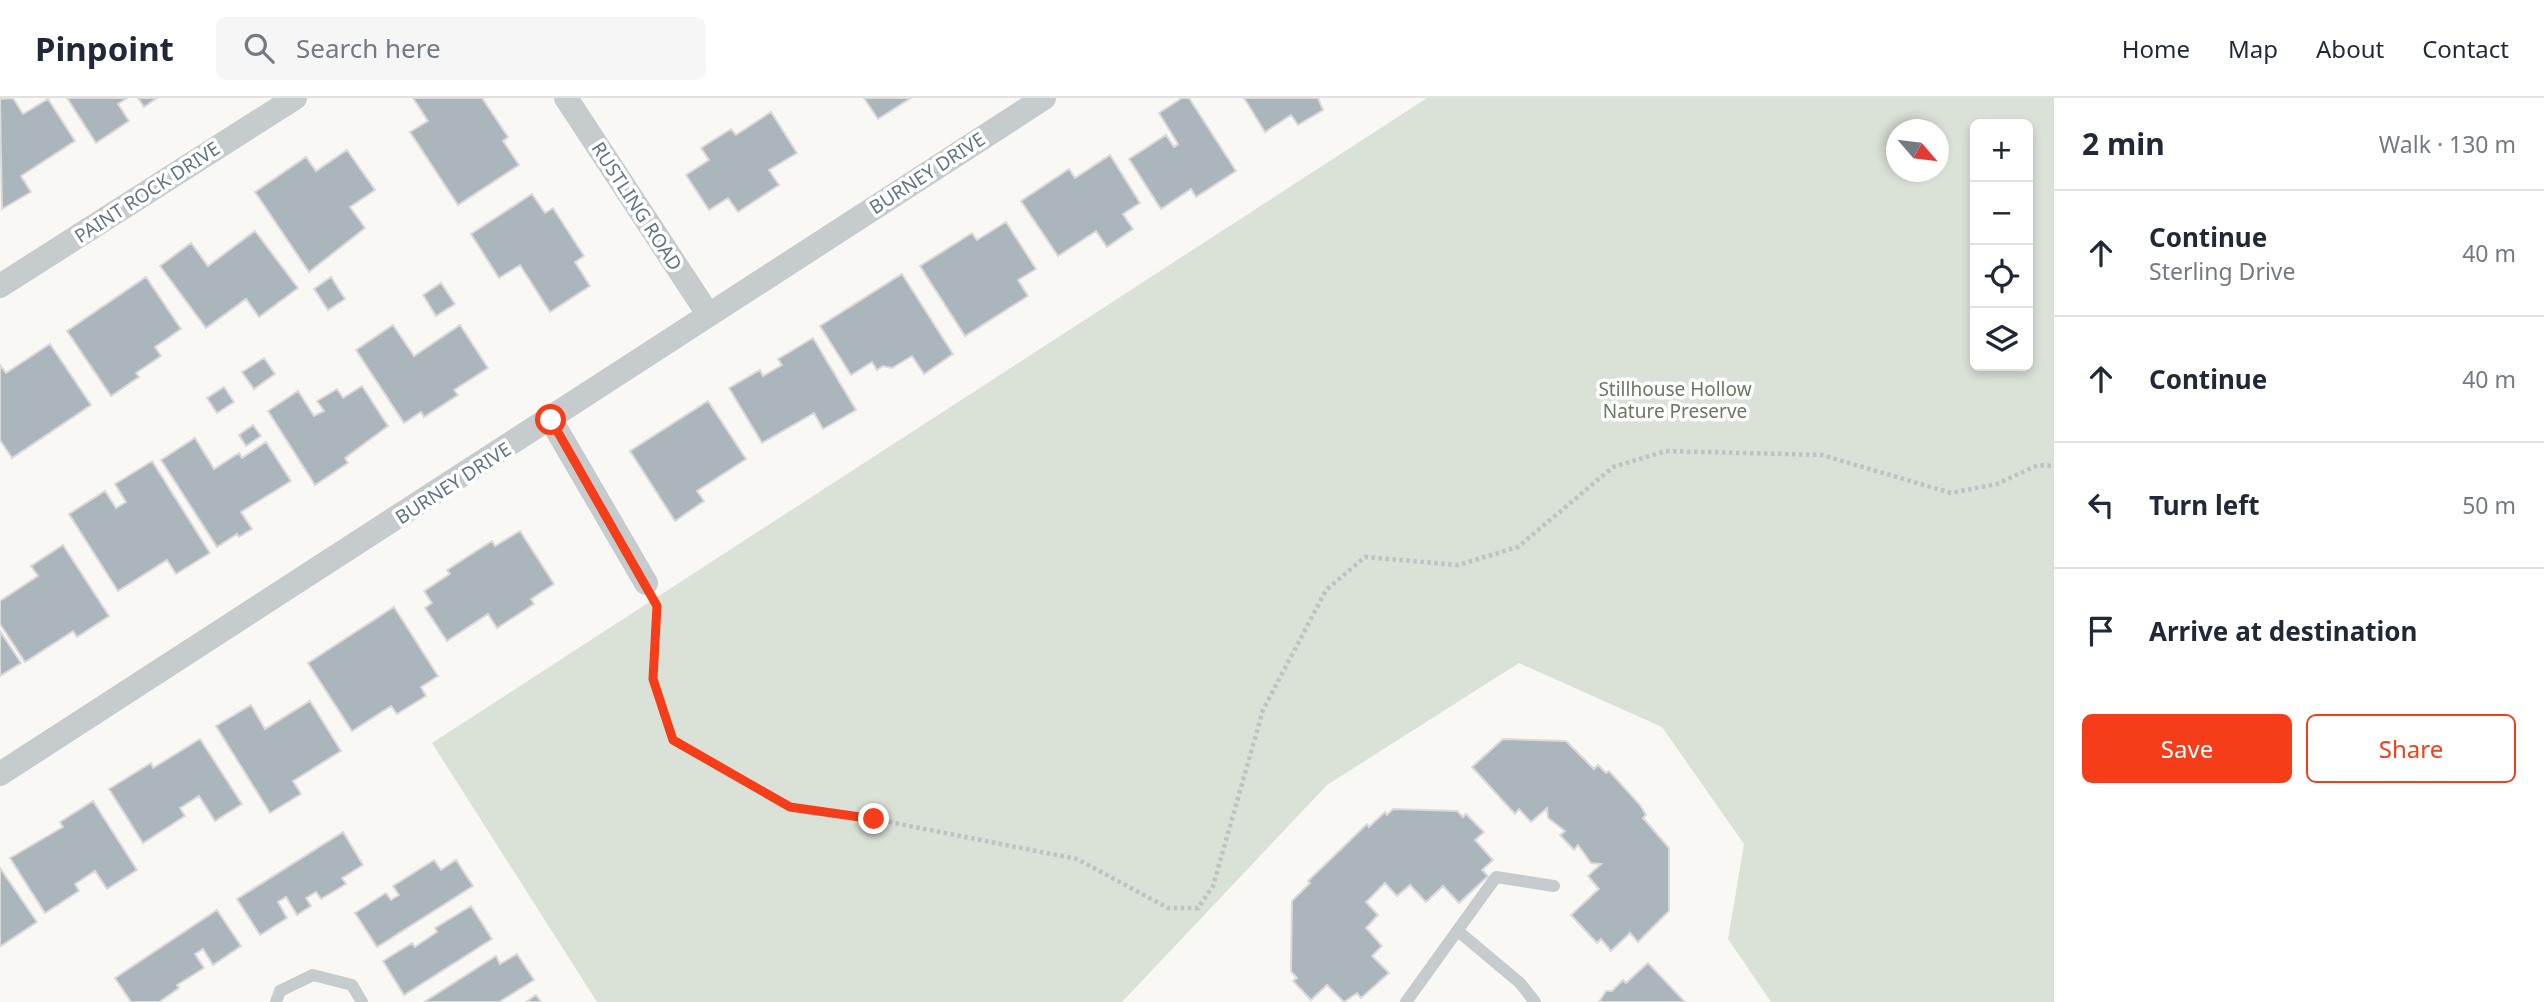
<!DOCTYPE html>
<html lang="en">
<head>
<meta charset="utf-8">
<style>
	body { margin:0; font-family:"Noto Sans",sans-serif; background:#f6f6f7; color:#1f2937 }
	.controls { position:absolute; right:21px; top:21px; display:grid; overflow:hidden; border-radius:10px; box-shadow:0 4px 10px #0003 }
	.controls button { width:63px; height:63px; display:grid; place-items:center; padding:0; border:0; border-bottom:2px solid #e0e1e3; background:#fff; color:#1f2937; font:35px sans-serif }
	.compass { position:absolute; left:1886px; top:21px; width:63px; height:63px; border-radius:50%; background:#fff; box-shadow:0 4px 10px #0003; rotate:118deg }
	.stop { position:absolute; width:21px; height:21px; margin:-16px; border:5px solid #f53e19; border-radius:50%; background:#fff }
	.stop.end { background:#f53e19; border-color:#fff; box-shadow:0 2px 7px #0008 }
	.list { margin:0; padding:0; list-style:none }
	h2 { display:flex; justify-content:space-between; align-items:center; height:91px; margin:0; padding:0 28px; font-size:30px }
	h2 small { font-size:23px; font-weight:400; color:#747a83 }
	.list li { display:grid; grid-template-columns:46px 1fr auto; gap:21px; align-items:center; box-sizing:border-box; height:126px; padding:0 28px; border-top:2px solid #e0e1e3 }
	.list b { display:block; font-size:26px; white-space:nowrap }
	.list p { margin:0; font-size:23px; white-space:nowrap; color:#747a83 }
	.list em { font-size:23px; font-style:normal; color:#747a83 }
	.actions { display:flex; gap:14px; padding:21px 28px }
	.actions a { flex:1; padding:16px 0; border:2px solid #f53e19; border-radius:10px; text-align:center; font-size:24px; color:#f53e19 }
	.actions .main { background:#f53e19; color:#fff }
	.icon { flex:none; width:38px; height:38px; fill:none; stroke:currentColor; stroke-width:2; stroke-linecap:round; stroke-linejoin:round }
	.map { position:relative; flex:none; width:2054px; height:904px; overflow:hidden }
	header { display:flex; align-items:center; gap:42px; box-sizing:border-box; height:98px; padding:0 35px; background:#fff; border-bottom:2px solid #e0e1e3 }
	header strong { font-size:33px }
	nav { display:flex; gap:38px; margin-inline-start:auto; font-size:24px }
	.search { width:490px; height:63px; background:#f6f6f7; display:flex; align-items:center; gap:18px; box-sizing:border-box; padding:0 24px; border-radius:10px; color:#747a83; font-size:26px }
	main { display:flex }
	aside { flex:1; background:#fff }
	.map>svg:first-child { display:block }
	.green { fill:#dae1d6; fill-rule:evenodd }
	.building { fill:#abb6bc; stroke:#dadad8; stroke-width:2 }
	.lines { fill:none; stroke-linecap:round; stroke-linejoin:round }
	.path { stroke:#bfc2c4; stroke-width:4.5; stroke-dasharray:3.5 3.5; stroke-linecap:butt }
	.lane { stroke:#c6cbce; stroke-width:12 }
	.street { stroke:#c6cbce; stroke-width:24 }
	.route { stroke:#f53e19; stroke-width:9 }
	.labels { text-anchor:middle; stroke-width:7; stroke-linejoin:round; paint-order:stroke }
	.street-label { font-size:19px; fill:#607684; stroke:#fff }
	.park-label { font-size:19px; fill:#667a60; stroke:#fff }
</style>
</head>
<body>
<header>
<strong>Pinpoint</strong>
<div class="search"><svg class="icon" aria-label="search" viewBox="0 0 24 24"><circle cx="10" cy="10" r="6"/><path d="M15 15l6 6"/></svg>Search here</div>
<nav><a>Home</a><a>Map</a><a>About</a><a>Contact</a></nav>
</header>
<main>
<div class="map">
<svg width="2054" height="904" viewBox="0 0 2054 904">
	<rect width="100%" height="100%" fill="#f9f8f5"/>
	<path class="green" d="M1427 0H2054V904H1771L1728 841 1744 746 1662 629 1519 565 1327 687 1122 904H597L432 645ZM1975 26H2028V268H1975ZM1896 32H1938V74H1896Z"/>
	<path class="building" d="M13 0 23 16 48 1 75 43 21 78 31 94 2 111 0 1Z
		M67 0H127L118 6 129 23 96 45Z
		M138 0H157L144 9Z
		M413 0H482L508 39 503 43 519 67 458 107 410 34 428 23Z
		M864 0H911L878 21Z
		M1182 0H1189L1236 73 1196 99 1191 91 1161 111 1129 61 1166 37 1174 49 1178 46 1159 15Z
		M1244 0H1318L1323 12 1298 27 1291 17 1265 34Z
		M771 14 797 55 769 72 779 87 738 114 728 100 709 112 686 77 709 62 701 50 731 31 736 37Z
		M347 52 375 92 350 109 365 130 309 174 255 94 306 59 316 73Z
		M1110 57 1140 105 1123 116 1133 131 1107 149 1096 133 1058 158 1021 103 1069 71 1075 80Z
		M532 96 545 115 553 110 584 158 575 164 590 188 550 214 520 167 499 180 471 136Z
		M1006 124 1036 171 1018 182 1028 198 965 238 920 168 972 135 977 142Z
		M255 133 298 190 259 219 246 201 206 230 160 168 191 145 208 168Z
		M902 176 953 256 924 276 912 258 892 270 883 268 877 272 872 264 851 277 820 228Z
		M146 179 181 231 155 249 161 258 136 275 139 279 111 298 67 233Z
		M331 179 345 201 328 212 314 191Z
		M441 185 455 206 436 218 423 197Z
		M393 227 414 258 460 227 488 270 454 292 458 297 424 319 421 314 404 325 356 252Z
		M813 240 856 312 823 331 814 315 762 345 729 290 760 272 763 278 782 267 778 261Z
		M50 246 91 307 12 360 0 342V267L6 275Z
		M264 260 275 276 254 291 242 274Z
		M362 288 388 328 345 360 348 365 315 387 268 313 298 293 314 318 324 313 317 303 337 291 343 300Z
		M224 289 234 304 217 315 207 300Z
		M708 303 746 361 697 393 704 403 675 423 630 353Z
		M253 327 261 338 246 348 239 337Z
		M195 340 214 371 239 355 242 360 266 344 291 383 241 414 252 431 239 439 237 436 217 449 161 362Z
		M152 363 210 455 176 476 167 462 118 493 69 416 105 393 116 410 126 404 115 386Z
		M520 433 554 486 531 501 534 506 497 530 488 516 447 543 425 510 432 505 424 493 450 476 447 472 492 443 495 448Z
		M63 447 109 518 77 539 73 533 25 564 0 526V503L38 478 31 468Z
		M394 509 438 578 421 589 426 598 397 616 391 608 352 633 308 565Z
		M0 533 21 565 0 578Z
		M310 603 341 653 293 683 301 696 270 715 216 628 251 607 265 631Z
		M200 641 242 706 215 723 199 698 180 710 185 718 143 745 109 691 151 665 153 670Z
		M1503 641 1566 643 1594 671 1598 667 1606 675 1609 673 1640 707 1646 717 1643 720 1669 750V813L1638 844 1630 835 1611 853 1601 841 1597 845 1571 817 1599 791 1588 778 1601 766 1591 765 1578 747 1574 752 1560 737 1565 733 1548 720 1547 710 1531 724 1519 711 1515 716 1472 669Z
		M93 703 137 772 107 791 95 773 75 786 79 793 45 815 10 760 63 729 60 724Z
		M1393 711 1457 713 1463 719 1466 716 1484 734 1475 742 1493 762 1482 772 1488 778 1459 805 1443 788 1426 804 1410 787 1397 798 1385 785 1366 804 1378 817 1366 830 1382 848 1372 858 1389 875 1361 900 1357 895 1344 904 1327 887 1311 902 1293 883 1297 880 1291 873 1292 803 1310 785 1308 783 1367 726 1369 729 1385 714 1387 717Z
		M343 734 363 767 342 780 346 786 321 801 316 794 306 800 311 808 297 817 286 799 278 804 287 820 260 837 237 801Z
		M434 762 441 772 456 762 473 788 377 849 355 815 386 795 391 802 399 797 393 788Z
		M0 770 37 824 1 848 0 846Z
		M471 808 492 841 404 897 383 863 412 845 415 849 437 834 435 830Z
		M217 812 241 848 213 867 203 851 195 856 204 870 177 887 179 890 159 904H131L115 880Z
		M517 856 534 882 499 904H424L496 858 500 866Z
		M1648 865 1685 904H1599L1606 893H1612L1623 882 1626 885Z
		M536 897 541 904H526Z"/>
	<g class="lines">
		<path class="path" d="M657 509 653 581 673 642 790 709 874 721 1077 761 1168 810H1198L1213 788 1263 612 1326 492 1365 459 1458 467 1518 449 1613 369 1666 353 1822 357 1951 395 1997 386 2038 367 2054 368"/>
		<path class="lane" d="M1458 833 1520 885 1535 904
			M276 904 280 893 313 877 352 887 362 904
			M1406 904 1496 779 1554 788"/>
		<path class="street" d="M566 0 708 216
			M0 188 295 0
			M551 322 646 485
			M0 676 1044 0"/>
	</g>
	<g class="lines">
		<path class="route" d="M551 322 657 508 653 581 673 642 790 709 874 721"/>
	</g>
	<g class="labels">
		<g class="street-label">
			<text transform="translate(927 75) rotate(-33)" y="7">BURNEY DRIVE</text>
			<text transform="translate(147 94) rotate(-33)" y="7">PAINT ROCK DRIVE</text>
			<text transform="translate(637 108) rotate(57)" y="7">RUSTLING ROAD</text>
			<text transform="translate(453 385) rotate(-33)" y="7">BURNEY DRIVE</text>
		</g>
		<g class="park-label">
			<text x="1675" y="298">Stillhouse Hollow<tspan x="1675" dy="22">Nature Preserve</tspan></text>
		</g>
	</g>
</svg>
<div class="controls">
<button>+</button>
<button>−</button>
<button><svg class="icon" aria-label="locate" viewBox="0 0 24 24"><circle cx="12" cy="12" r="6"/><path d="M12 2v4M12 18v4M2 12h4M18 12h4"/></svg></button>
<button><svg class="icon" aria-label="layers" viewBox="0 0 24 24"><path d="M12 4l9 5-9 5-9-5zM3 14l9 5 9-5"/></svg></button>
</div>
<svg class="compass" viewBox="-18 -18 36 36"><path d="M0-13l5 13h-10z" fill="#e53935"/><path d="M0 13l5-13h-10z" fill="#747a83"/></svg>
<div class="stop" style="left:551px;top:322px"></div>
<div class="stop end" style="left:874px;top:721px"></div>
</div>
<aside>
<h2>2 min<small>Walk · 130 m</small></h2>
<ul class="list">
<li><svg class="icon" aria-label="ahead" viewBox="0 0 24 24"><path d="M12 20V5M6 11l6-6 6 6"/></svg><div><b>Continue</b><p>Sterling Drive</p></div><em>40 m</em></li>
<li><svg class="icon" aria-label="ahead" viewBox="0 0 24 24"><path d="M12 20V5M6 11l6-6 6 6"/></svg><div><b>Continue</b></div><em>40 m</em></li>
<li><svg class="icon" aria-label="left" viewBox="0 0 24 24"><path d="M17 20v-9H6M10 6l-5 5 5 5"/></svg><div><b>Turn left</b></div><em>50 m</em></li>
<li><svg class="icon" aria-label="arrive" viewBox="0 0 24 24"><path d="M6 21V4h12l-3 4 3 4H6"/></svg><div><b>Arrive at destination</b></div></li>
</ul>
<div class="actions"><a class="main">Save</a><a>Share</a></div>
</aside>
</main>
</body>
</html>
